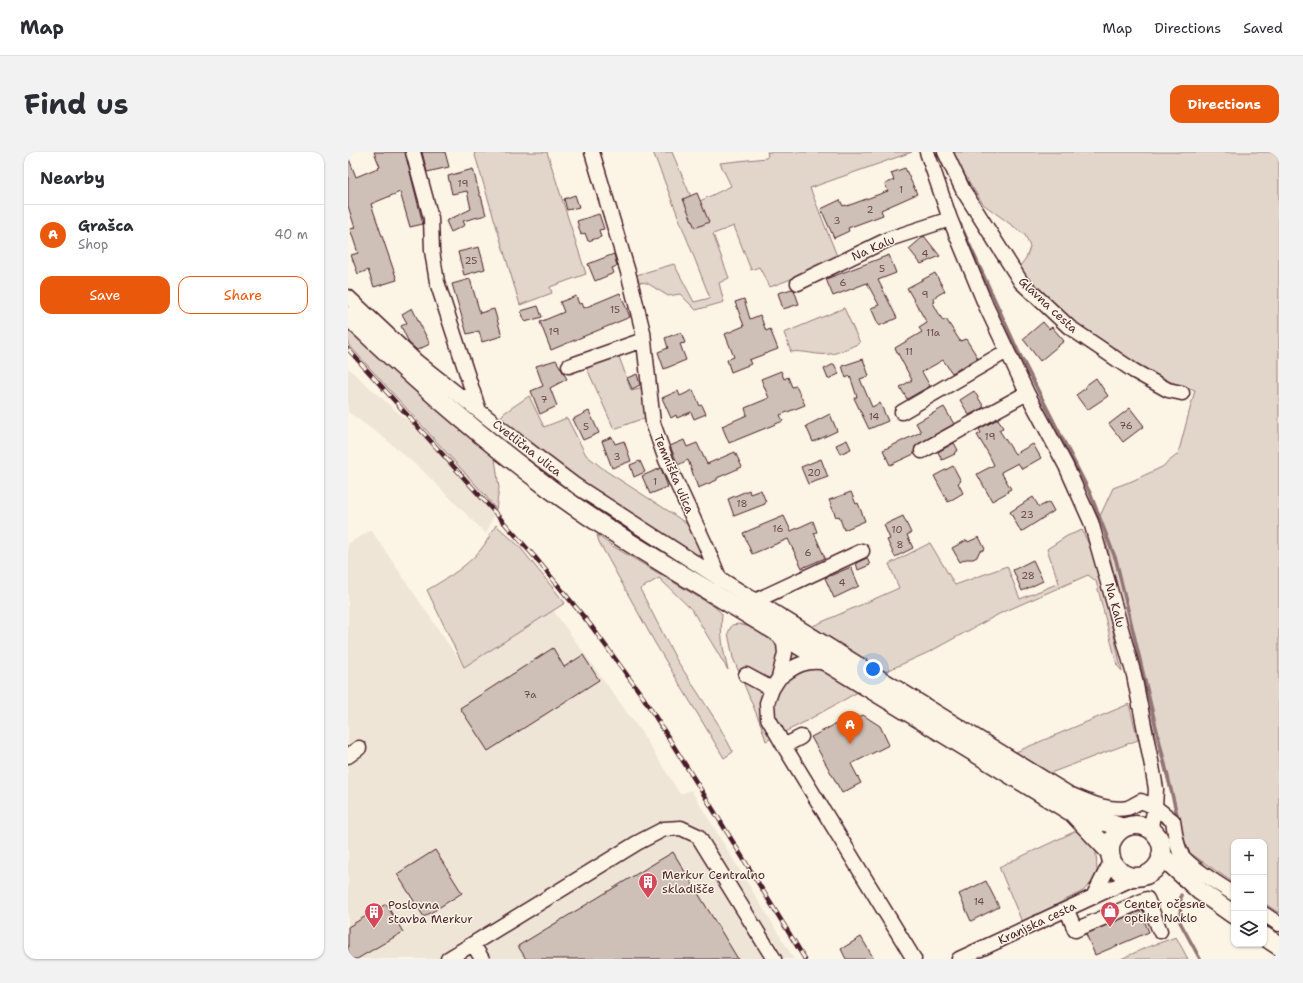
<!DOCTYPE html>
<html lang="en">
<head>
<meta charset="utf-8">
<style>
	body { margin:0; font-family:"Shantell Sans",sans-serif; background:#f2f2f3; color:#2b2b33 }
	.controls { position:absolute; right:12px; bottom:12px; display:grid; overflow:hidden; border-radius:8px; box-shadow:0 1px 3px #0004 }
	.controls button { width:36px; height:36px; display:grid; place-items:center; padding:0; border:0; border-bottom:1px solid #e1e1e2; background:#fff; color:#2b2b33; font:20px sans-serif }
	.you { position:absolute; left:525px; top:517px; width:14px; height:14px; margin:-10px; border:3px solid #fff; border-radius:50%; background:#1a73e8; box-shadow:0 0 0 6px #1a73e833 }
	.badge { display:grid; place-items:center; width:26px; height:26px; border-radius:50%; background:#ea580c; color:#fff; font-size:13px; font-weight:700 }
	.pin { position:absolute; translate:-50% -33px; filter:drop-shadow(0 1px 2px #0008) }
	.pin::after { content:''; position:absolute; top:21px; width:14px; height:12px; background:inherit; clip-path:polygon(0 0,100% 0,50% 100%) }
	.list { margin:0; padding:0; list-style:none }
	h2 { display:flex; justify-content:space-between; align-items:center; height:52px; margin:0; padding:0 16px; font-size:17px }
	h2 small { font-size:13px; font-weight:400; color:#7c7c81 }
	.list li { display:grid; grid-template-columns:26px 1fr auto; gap:12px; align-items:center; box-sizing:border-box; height:60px; padding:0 16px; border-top:1px solid #e1e1e2 }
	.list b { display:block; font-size:15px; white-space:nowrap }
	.list p { margin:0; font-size:13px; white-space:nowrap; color:#7c7c81 }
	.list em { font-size:13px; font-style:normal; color:#7c7c81 }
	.actions { display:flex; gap:8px; padding:12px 16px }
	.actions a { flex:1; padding:9px 0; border:1px solid #ea580c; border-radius:12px; text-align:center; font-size:14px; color:#ea580c }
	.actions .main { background:#ea580c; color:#fff }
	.icon { flex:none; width:22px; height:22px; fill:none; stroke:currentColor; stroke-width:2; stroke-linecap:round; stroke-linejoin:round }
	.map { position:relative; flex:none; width:931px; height:807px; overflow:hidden; border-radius:12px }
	header { display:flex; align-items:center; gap:24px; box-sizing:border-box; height:56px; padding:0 20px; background:#fff; border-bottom:1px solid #e1e1e2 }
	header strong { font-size:19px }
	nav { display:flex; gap:22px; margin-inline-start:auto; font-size:14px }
	.intro { display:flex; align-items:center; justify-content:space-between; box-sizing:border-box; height:96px; padding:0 24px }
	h1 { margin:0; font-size:28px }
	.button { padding:10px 18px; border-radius:12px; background:#ea580c; color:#fff; font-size:14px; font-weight:700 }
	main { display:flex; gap:24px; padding:0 24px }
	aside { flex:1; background:#fff; border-radius:12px; box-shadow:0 1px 3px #0004 }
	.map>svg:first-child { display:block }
	.built { fill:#eee5d7 }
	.green { fill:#e2d5ca; stroke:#967a7a }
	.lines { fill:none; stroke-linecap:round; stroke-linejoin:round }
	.stream { stroke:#917474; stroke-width:3.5 }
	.building { fill:#cfc0b7; stroke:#4a1f2b }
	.minor-casing { stroke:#4a1f2b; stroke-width:17 }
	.major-casing { stroke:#4a1f2b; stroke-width:21 }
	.minor { stroke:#fcf5e5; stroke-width:14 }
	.major { stroke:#fcf5e5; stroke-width:18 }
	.rail-casing { stroke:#4a1f2b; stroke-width:4.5 }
	.rail { stroke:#fcf5e5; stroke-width:3; stroke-dasharray:9; stroke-linecap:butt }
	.labels { text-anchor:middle; stroke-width:3; stroke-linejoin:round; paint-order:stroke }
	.number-label { font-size:10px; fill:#6b474e }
	.street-label { font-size:12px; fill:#4a1f2b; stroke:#fcf5e5 }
	.poi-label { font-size:12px; fill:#4a1f2b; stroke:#fcf5e5; text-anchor:start }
</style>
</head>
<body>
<header>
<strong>Map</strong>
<nav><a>Map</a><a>Directions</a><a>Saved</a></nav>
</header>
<div class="intro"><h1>Find us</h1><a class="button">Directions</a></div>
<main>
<aside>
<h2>Nearby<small></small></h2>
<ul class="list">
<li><span class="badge">A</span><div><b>Grašca</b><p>Shop</p></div><em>40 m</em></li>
</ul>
<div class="actions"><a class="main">Save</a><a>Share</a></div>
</aside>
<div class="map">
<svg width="931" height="807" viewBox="0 0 931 807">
	<rect width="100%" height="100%" fill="#fcf5e5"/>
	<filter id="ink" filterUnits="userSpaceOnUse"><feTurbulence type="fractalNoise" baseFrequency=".025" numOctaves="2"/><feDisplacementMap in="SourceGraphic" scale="8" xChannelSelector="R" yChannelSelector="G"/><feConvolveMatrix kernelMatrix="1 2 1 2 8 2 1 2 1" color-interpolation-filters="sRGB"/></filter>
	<g filter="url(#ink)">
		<path class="built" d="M0 216 56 266 83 284 137 343 148 358 138 382 75 319 36 286 0 260Z
			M23 378 116 515 205 458 294 581 332 642 343 638 446 807H0V392Z"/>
		<path class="green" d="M126 0H199L238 122 202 135 204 141 172 153Z
			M305 0H324L346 52 383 34 372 11 418 6 420 4 419 0H564L462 36 491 109 422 135 411 115 403 118 386 74 365 82 381 126 371 131 376 150 348 158 332 142 320 144 299 131 289 130 288 123 326 112 346 150 362 146Z
			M602 0H931V761L916 751V690H886V731L842 701 834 682 790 520 752 364 765 336 784 329 814 315 830 302 847 238 814 227 765 205 668 119 678 106 682 95 677 83 635 52Z
			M496 156 512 191C502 195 492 201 482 202 469 204 456 198 443 200L436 181Z
			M0 174 43 216 147 306 151 336 148 358 137 343 0 192Z
			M269 199 283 238 296 235 299 265 266 277 237 212Z
			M181 244 196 275 219 266 238 303 258 319 322 360 343 375 355 397 354 403 349 405 267 356 150 268 156 261Z
			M148 373 171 394 217 451 116 515 79 438C100 426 123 412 137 392 141 386 144 379 148 373Z
			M734 378 746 403 755 435 774 519 769 513 748 429 740 423 651 462 581 500 532 522 458 477 551 436 541 412 582 391 607 433 659 414 672 447 711 431 699 397 719 384Z
			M249 383 263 393 367 455 374 462C372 483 375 498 380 518L344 458 311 426 292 437 328 507 369 570 385 600 376 606 307 491 251 390Z
			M390 472 403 475 510 540 451 573 418 589 413 573 385 506 380 481 384 473Z
			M781 552 790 588 697 623 663 602Z
			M730 678 743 690 748 699 749 719 744 730 735 739 674 770 651 715Z
			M828 785 840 807H773L797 796Z"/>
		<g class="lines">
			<path class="stream" d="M612 72 670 199 742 341 768 408 830 667
				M833 743 832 770 852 807"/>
		</g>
		<path class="building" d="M26 0H57L75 72 62 75 52 40 23 52 49 128 26 135 20 118 10 122 3 103 10 101 2 77 7 76 0 54V7H1L8 25 32 15Z
			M74 0H97L101 15 79 20Z
			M557 16 569 42 533 58 535 63 500 76 501 79 486 86 473 57 492 48 495 54 498 53 499 54 540 39 537 32 546 28 543 21Z
			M125 17 132 44H133L138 63 115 69 117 73 103 80 98 69 123 57 119 39 104 42 100 24Z
			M349 41 361 70 347 76 335 47Z
			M227 43 231 55 219 58 216 47Z
			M251 62 256 77 251 78 253 85 240 89 237 81 233 83 229 69Z
			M576 84 592 104 573 112 561 97Z
			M131 95 137 117 116 123 110 100Z
			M266 102 269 114 264 116 266 121 247 129 240 112Z
			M541 103 548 121 530 128 549 166 531 174 523 156 531 153 519 131 485 144 478 127Z
			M587 121 597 139 585 146 587 150 585 151 595 169 598 167 612 189 618 187 630 206 604 221 595 208 574 220 582 234 559 247 552 235 564 228 547 196 574 180 571 176 579 171 559 136Z
			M122 127 132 161 146 157 154 184 134 190 131 179 119 182 104 132Z
			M444 137 446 138 451 152 435 157 430 141Z
			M272 141 282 165 203 198 192 170 216 160 212 150 228 144 231 152 234 151 236 156Z
			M396 147 402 167 412 163 418 179 422 177 430 197 401 208 403 212 383 220 379 208 386 205 377 182 396 174 387 150Z
			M190 154 194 165 177 170 173 159Z
			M64 156 82 192 69 198 61 191 53 174 59 171 54 162Z
			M695 170 701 177 704 175 716 189 692 209 675 187Z
			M333 180 337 191 332 192 338 208 316 217 310 200 320 196 317 186Z
			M515 207 521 224 512 227 524 255 532 251 540 269 521 277 506 246 509 245 502 224 498 226 494 214Z
			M208 208 219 227 202 236 209 254 192 262 183 239 195 234 188 214Z
			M486 212 491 222 480 227 476 217Z
			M433 219 436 227 440 225 444 235 448 234 457 253 432 263 435 269 381 291 374 274 399 263 397 256 421 246 413 227Z
			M289 222 292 233 284 237 279 226Z
			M748 226 760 244 739 258 728 243 738 236 737 234Z
			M345 238 352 254 354 253 358 262 346 267 343 260 329 266 328 263 323 266 314 246 330 239 332 244Z
			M626 239 636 255 621 263 612 248Z
			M596 255 606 272 570 292 567 295 566 302 542 313 535 298 573 280 568 271Z
			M782 256 796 274 775 290 761 272Z
			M241 259 251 281 235 288 225 267Z
			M482 262 489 279 465 290 458 274Z
			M650 267 655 276 651 278 667 302 685 292 693 306 674 317 670 311 653 320 663 337 659 339 660 340 644 349 629 322 646 313 640 301 629 283 633 281 631 277Z
			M264 285 267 292 276 289 283 309 264 316 254 289Z
			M336 288 339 295 349 291 359 312 387 300 394 315 369 326V328L350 336 340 308 330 313 322 294Z
			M499 288 503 297 492 302 488 293Z
			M606 291 610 298 606 301 607 302 594 308 590 300Z
			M473 307 480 325 460 332 453 315Z
			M292 309 297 320 286 325 282 313Z
			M605 314 613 329 610 331 615 341 600 350 586 324Z
			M313 316 320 335 302 342 294 324Z
			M401 338 402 342 413 338 418 350 417 351V352L386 364 380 347Z
			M503 340 508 352 510 351 517 369 496 378 491 364 488 365 481 348Z
			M685 345 691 355 701 350 706 359 673 380 662 360Z
			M436 364 443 379 465 369 469 380 466 381 477 406 454 416 440 387 404 402 395 381Z
			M555 364 563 381 559 383 565 396 547 405 539 388 542 387 536 373Z
			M631 385 637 397 631 400 629 405 625 407H618L612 410 604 396 619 388 620 390Z
			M519 406 522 413 510 418 508 411Z
			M685 408 695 429 674 439 665 418Z
			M503 415 511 434 486 446 477 426Z
			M205 496 216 515 235 503 251 528 140 599 112 556Z
			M505 563 507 567 515 563 532 574 541 593 503 612 513 631 494 641 463 585Z
			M87 698 114 741 76 765 49 722Z
			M325 700 390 807H178L170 794Z
			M638 729 651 755 623 769 611 742Z
			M38 752 55 780 9 807H0V775Z
			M792 759 801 780 747 803 738 782Z
			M513 785 526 807H498L493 797Z"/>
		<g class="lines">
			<defs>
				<path id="minor" d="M65 0 83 66 84 99 89 130 131 259
					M244 0 280 120 295 180 305 271 318 308 358 394 372 428
					M579 0 602 67 638 154 679 241 718 314 743 370 786 523 804 614 808 637 807 655 802 678
					M597 0 615 38 673 130 721 175 786 219 820 238 834 241
					M450 131 541 87 602 67
					M0 145 69 210 179 297 228 334 372 427 721 642C739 649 760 660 779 656 783 655 789 651 793 649L807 655 825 669C827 680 828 696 835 705 846 718 871 732 886 742
					M221 214 295 188
					M554 260 659 199
					M574 299 679 241
					M407 449 514 399
					M430 480 436 492 437 501 431 526 424 537 419 551 420 566 436 594 566 807
					M398 523 424 537
					M431 526C447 513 458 507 479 511
					M436 594 453 585
					M0 604 11 596
					M745 745 764 708
					M719 758 727 778 799 747 812 779
					M916 762 931 772
					M125 792 134 807
					M100 807 289 691 316 677 333 676 350 684 426 807
					M611 807 788 725"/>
				<path id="major" d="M0 164C64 225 130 283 201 336 266 384 337 424 406 466 511 530 617 594 722 659L776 676
					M726 662 762 700
					M762 699a26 26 0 1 1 52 0a26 26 0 1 1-52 0Z
					M813 703 852 739 886 763
					M916 784 931 794"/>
			</defs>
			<use href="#minor" class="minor-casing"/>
			<use href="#major" class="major-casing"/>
			<use href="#minor" class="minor"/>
			<use href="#major" class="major"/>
			<defs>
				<path id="rail" d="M0 197 186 404 244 475 295 545 350 633 457 807"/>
			</defs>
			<use href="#rail" class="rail-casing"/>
			<use href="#rail" class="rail"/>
		</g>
	</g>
	<defs>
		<symbol id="building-pin" viewBox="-11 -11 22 30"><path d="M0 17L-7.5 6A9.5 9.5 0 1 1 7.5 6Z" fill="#d1495b" stroke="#fcf5e5"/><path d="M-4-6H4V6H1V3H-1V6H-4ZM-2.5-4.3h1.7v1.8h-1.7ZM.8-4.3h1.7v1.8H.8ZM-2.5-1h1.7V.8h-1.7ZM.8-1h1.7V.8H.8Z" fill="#fff"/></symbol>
		<symbol id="shop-pin" viewBox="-11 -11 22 30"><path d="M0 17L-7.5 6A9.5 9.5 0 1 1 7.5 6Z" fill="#d1495b" stroke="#fcf5e5"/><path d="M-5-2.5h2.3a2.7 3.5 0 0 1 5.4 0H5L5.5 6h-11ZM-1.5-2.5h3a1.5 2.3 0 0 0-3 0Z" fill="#fff"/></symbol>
	</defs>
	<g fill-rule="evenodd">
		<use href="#building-pin" x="289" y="719" width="22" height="30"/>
		<use href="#shop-pin" x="751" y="748" width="22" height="30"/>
		<use href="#building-pin" x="15" y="749" width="22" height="30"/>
	</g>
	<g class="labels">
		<g class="number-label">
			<text x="115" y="35">19</text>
			<text x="553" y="41">1</text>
			<text x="522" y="61">2</text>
			<text x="489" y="72">3</text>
			<text x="577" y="105">4</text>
			<text x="123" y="112">25</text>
			<text x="534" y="120">5</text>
			<text x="495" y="134">6</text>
			<text x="577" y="146">9</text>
			<text x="267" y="161">15</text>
			<text x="206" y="183">19</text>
			<text x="585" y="184">11a</text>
			<text x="561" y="203">11</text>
			<text x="196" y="251">7</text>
			<text x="526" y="268">14</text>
			<text x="778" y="277">76</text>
			<text x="238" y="278">5</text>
			<text x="642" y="288">19</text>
			<text x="269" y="308">3</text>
			<text x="466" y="324">20</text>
			<text x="307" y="333">1</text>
			<text x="394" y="355">18</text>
			<text x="679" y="366">23</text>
			<text x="430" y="380">16</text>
			<text x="549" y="381">10</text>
			<text x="552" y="396">8</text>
			<text x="460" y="404">6</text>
			<text x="680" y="427">28</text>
			<text x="494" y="434">4</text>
			<text x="182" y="546">7a</text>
			<text x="631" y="753">14</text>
		</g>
		<g class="street-label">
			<text transform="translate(525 96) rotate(-24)" y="4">Na Kalu</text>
			<text transform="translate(700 153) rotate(43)" y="4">Glavna cesta</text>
			<text transform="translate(179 296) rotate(38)" y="4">Cvetlična ulica</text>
			<text transform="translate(326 322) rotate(67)" y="4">Temniška ulica</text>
			<text transform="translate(767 453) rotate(75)" y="4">Na Kalu</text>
			<text transform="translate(689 771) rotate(-25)" y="4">Kranjska cesta</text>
		</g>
		<g class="poi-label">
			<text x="314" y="727">Merkur Centralno<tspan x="314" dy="14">skladišče</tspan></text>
			<text x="776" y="756">Center očesne<tspan x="776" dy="14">optike Naklo</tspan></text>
			<text x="40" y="757">Poslovna<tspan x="40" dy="14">stavba Merkur</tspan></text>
		</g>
	</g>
</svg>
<div class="controls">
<button>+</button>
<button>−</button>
<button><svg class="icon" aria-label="layers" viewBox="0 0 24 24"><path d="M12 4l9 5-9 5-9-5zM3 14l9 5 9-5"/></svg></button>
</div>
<div class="you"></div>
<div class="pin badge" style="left:502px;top:592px">A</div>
</div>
</main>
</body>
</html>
